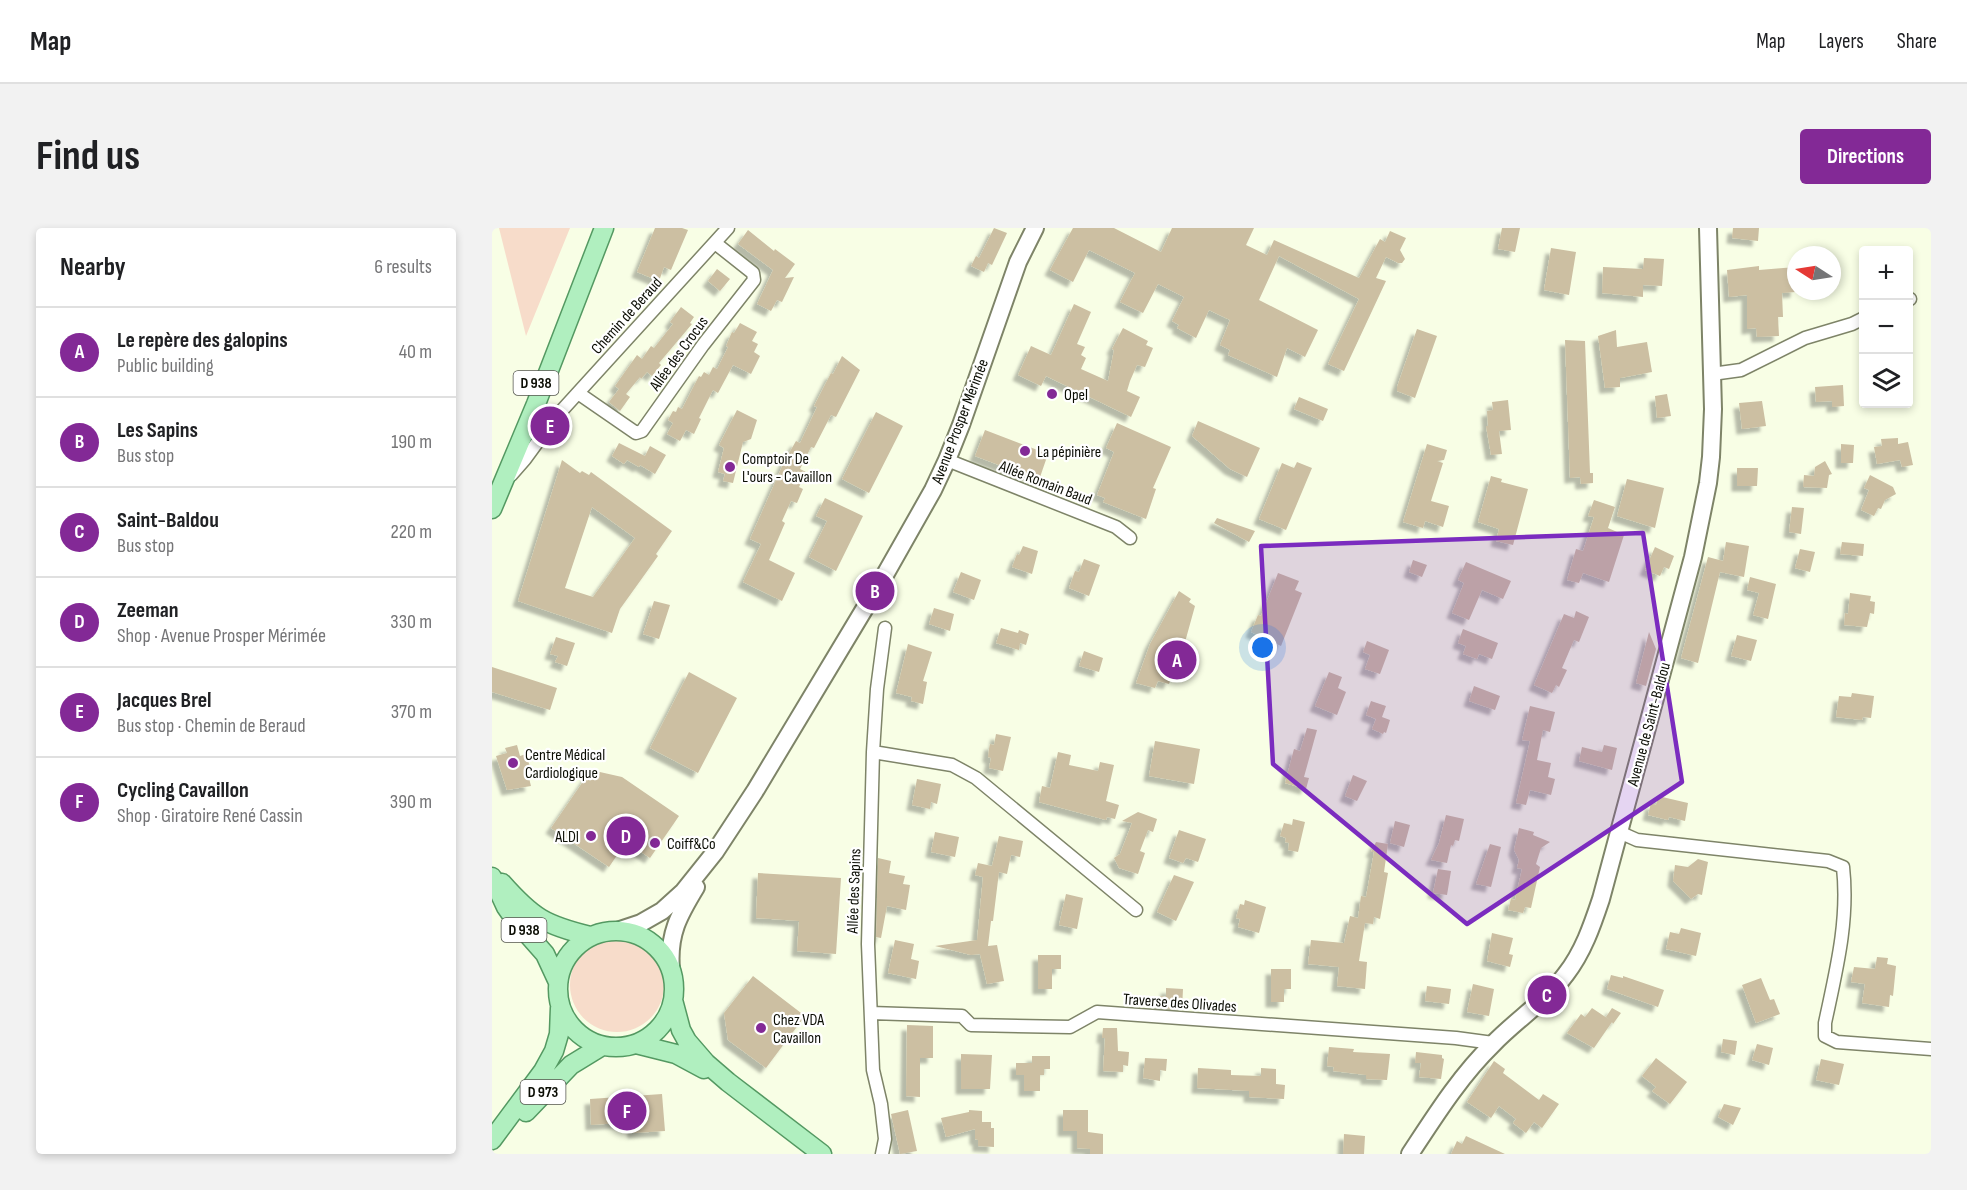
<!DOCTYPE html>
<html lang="en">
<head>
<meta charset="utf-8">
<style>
	body { margin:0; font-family:"Sofia Sans Condensed",sans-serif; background:#f2f2f2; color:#202124 }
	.controls { position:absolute; right:18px; top:18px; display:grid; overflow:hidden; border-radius:6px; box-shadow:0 3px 9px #0003 }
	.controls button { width:54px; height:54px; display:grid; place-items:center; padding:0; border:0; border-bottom:2px solid #e0e0e0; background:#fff; color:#202124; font:30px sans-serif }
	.compass { position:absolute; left:1295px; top:18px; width:54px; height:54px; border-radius:50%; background:#fff; box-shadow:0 3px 9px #0003; rotate:282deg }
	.you { position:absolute; left:771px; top:420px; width:21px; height:21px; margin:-15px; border:4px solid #fff; border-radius:50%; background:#1a73e8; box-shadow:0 0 0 9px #1a73e833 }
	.badge { display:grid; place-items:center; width:39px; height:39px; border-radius:50%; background:#832996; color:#fff; font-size:20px; font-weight:700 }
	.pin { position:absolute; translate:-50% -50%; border:3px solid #fff; box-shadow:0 2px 6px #0006 }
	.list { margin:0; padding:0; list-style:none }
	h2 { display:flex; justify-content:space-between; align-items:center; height:78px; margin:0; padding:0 24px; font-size:26px }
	h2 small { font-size:20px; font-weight:400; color:#757577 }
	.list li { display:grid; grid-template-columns:39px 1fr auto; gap:18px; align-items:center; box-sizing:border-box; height:90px; padding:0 24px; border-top:2px solid #e0e0e0 }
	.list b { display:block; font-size:22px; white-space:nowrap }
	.list p { margin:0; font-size:20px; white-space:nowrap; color:#757577 }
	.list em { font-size:20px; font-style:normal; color:#757577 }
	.icon { flex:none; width:33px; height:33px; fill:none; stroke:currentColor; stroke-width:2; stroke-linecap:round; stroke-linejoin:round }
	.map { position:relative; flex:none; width:1439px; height:926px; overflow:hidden; border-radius:6px }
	header { display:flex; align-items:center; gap:36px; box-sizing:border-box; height:84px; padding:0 30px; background:#fff; border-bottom:2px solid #e0e0e0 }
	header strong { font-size:28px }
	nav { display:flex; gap:33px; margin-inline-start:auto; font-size:21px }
	.intro { display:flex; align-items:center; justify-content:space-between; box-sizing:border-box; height:144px; padding:0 36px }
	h1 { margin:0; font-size:42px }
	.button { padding:15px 27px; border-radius:6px; background:#832996; color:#fff; font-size:21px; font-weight:700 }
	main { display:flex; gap:36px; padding:0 36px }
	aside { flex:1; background:#fff; border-radius:6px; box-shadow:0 3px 9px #0003 }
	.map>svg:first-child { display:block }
	.green { fill:#f7dcca }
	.building { fill:#ccbfa2; fill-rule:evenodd; filter:url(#shadow) }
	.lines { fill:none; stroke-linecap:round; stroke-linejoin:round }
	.street-casing { stroke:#7e8468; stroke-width:15 }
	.secondary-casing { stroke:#7e8468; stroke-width:20 }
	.primary-casing { stroke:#549962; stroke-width:21 }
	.street { stroke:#fff; stroke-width:12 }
	.secondary { stroke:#fff; stroke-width:16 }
	.primary { stroke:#b0efbf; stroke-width:18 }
	.marked { fill:#7b2cbf; fill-opacity:0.2; stroke:#7b2cbf; stroke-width:4.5; stroke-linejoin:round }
	.poi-dot { fill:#832996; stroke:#fff; stroke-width:2 }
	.labels { text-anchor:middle; stroke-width:4.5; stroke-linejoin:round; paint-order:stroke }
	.shield { fill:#fff; stroke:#54564f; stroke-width:1.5 }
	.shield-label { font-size:15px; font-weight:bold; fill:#0b0d04 }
	.street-label { font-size:16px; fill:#0b0d04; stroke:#fff }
	.poi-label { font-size:16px; fill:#0b0d04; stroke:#fff; text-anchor:start }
</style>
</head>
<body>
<header>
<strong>Map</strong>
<nav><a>Map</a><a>Layers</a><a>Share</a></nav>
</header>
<div class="intro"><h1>Find us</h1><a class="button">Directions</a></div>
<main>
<aside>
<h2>Nearby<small>6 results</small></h2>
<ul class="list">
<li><span class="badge">A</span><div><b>Le repère des galopins</b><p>Public building</p></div><em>40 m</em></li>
<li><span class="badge">B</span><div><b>Les Sapins</b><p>Bus stop</p></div><em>190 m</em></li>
<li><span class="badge">C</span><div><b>Saint-Baldou</b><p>Bus stop</p></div><em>220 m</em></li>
<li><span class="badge">D</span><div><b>Zeeman</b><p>Shop · Avenue Prosper Mérimée</p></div><em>330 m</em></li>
<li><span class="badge">E</span><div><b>Jacques Brel</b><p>Bus stop · Chemin de Beraud</p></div><em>370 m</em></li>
<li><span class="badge">F</span><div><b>Cycling Cavaillon</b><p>Shop · Giratoire René Cassin</p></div><em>390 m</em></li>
</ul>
</aside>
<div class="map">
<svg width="1439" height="926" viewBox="0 0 1439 926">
	<defs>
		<filter id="shadow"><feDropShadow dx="-5.5" dy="5.5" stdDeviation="1.5" flood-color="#0004"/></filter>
	</defs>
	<rect width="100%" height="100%" fill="#f8fee5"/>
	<path class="green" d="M7 0H78L34 108Z
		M78 757a47 47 0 1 1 94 0a47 47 0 1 1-94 0Z"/>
	<path class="building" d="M163 0H190L196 2 179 42 172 39 167 53 145 44Z
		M502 0 515 5 500 37 496 35 492 44 479 38 484 28 487 30Z
		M581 0H622L669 24 680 0H762L754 17 775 27 782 12 867 50 888 11 893 14 898 3 914 10 908 22 913 31 910 35H906L894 29 884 50 894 53 852 143 836 136 867 71 787 28 767 72 826 102 813 129 795 120 785 149 736 127 738 122 728 117 738 92 717 82 704 110 685 100 687 97 680 93 692 69 666 56 651 85 628 74 643 45 597 22 581 54 558 42Z
		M1010 0H1028L1023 24 1006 21Z
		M1241 0H1267L1266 13 1240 10Z
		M256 2 282 23 283 21 303 36 293 50 302 49 290 74 285 72 279 83 265 76 281 42 246 16Z
		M1059 20 1084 24 1077 67 1052 62Z
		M1152 30 1172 31 1170 58 1151 57V69L1110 65 1111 39 1151 41Z
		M1267 38V42L1304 39V64L1290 65 1291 89H1286L1287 108 1265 109 1264 100 1255 101V67L1237 69 1235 42Z
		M225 41 238 51 228 63 216 53Z
		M582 76 599 84 585 116 593 119 589 127 594 130 589 141 616 153 622 122 620 121 631 100 656 113 654 117 661 120 653 139 645 137 638 153 635 163 648 169 639 189 554 148 549 158 526 147 539 118 559 127Z
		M189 79 202 89 198 95 200 96 167 135 169 137 160 148 155 144 149 151 148 149 134 166 138 169 128 183 117 174 127 161 123 158 145 127 150 131 159 118 162 120 181 96 178 94Z
		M248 95 265 104 260 113 266 116 262 124 268 128 259 146 241 137 226 165 221 162 207 190 209 191 202 206 194 202 188 213 175 206 181 195 176 192 181 183 184 184 186 179 190 181 207 148 209 149 212 144 217 147 221 139 225 141 236 119 234 118 240 104 242 105Z
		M925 101 945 108 923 170 905 163V159Z
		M1124 102 1125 119 1155 114 1160 144 1128 150V159L1113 160 1106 108Z
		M1073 112 1093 113 1098 245H1101V255L1089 256 1088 249 1078 250Z
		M350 128 368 142 344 189 339 187 322 220 319 219 308 241 314 244 307 259 311 261 305 275 299 273 290 293 293 295 277 332 303 345 290 373 251 354 269 316 258 311 292 234 304 213 308 215 325 179 322 178 339 145 341 146Z
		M1351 157 1352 178 1340 179V173L1324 174 1323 159Z
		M1175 166 1179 188 1165 190 1163 168Z
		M807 169 836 181 831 193 802 181Z
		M1016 172 1019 202 1007 203 1010 226 999 227 994 198H996L995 183 1001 182 1000 174Z
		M1270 173 1274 198 1250 201 1247 175Z
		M245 182 265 192 259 211 251 214 241 255 231 253 233 246 226 244 232 220 227 217Z
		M384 184 411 198 377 265 350 251Z
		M706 193 768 220 755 249 738 241 700 208Z
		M625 195 679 219 661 260 664 261 654 291 611 274 613 270 605 267 622 224 614 220Z
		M493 202 556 226 547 252 483 228Z
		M1406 210V216L1416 214 1421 237 1410 239 1408 232 1385 236 1382 219 1390 218 1389 211Z
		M127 215 153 228 158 218 174 227 163 246 148 237 147 239 135 232 132 236 120 228Z
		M935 216 955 222 952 232 945 233 951 235 939 273 957 278 951 299 933 293 931 300 911 294Z
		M1349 216 1362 217 1361 235H1349Z
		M70 232 88 245 90 243 97 247 99 244 180 303 164 326 166 328 128 381 120 405 26 373ZM100 279 143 310 101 369 73 360Z
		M1333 233 1340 246 1337 247 1335 260 1311 259 1312 247 1322 248 1323 239Z
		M805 234 820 240 794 302 767 291 790 235 802 240Z
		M1245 240H1266L1265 258H1245Z
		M1378 247 1401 259 1404 266 1393 272 1389 281 1386 280 1382 288 1369 282 1377 262 1372 260Z
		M999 248 1010 251 1009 254 1036 261 1021 317 1004 313 1007 301 986 294Z
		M1135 251 1172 260 1163 300 1125 288Z
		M333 270 371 288 344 343 317 329 335 293 324 288Z
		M1102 272 1123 279 1116 300 1132 307 1117 354 1091 345 1087 355 1075 352 1084 321 1091 323 1102 289 1096 288Z
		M1300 279 1312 280 1309 306 1297 304Z
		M725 290 763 303 757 314 722 295Z
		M1234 314 1257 318 1252 349 1228 344 1206 435 1189 430 1216 329 1231 333Z
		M1350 314 1372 316 1371 328 1348 326Z
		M531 318 546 323 540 346 520 339 525 326 527 327Z
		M1163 319 1182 328 1177 341 1172 339 1168 348 1153 342Z
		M1308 321 1323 324 1318 344 1303 340Z
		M592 331 608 337 597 368 577 360 583 343 587 344Z
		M921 332 935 337 930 349 917 344Z
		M974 334 1019 353 1011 371 990 362 977 392 960 385 972 355 966 352Z
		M469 344 489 352 482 372 461 364Z
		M786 345 807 353 803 362 810 365 789 418 759 404 766 387 769 388Z
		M1258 349 1284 356 1276 391 1261 387 1267 365 1255 362Z
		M687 363 699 371 697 374 703 378 685 443 682 442 677 456 666 453 663 460 644 455 658 416Z
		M1358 365 1379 368 1378 373 1383 374 1382 386 1378 385 1375 399 1352 397 1353 385 1356 386Z
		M162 373 178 377 167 411 151 406Z
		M442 380 462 386 458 403 437 396Z
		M1084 383 1097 389 1087 414 1082 412 1070 440 1075 442 1067 459 1064 457 1060 465 1042 457 1072 386 1082 390Z
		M509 400 526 405 527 402 537 406 534 417 528 415 527 422 504 415Z
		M971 401 1006 415 1000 431 987 426 985 431 971 426 974 418 966 415Z
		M1157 404 1164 421 1154 458 1144 455Z
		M1245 407 1265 412 1259 433 1239 428Z
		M64 409 83 415 75 438 63 434 66 428 58 426Z
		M875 413 897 422 888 446 873 441 878 427 871 424Z
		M416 416 440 424 431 453 435 454 431 476 419 473 420 469 404 465Z
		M592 423 611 430 607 444 587 438Z
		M0 439 65 460 58 482 0 464Z
		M197 444 245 470 206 545 158 520Z
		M837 444 850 449 846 460 854 464 845 487 823 478Z
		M982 458 1008 468 1003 482 977 473Z
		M1360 465 1382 468 1379 490 1371 489 1370 492 1344 489 1347 468 1359 469Z
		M879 473 894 478 890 489 898 492 894 505 892 504 891 506 880 501 884 491 874 487Z
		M1038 478 1063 484 1058 504 1051 502 1045 532 1059 535 1056 549 1063 551 1059 567 1038 562 1034 577 1024 575 1038 513 1030 512Z
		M815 500 825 502 812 549 817 550 814 561 793 555 802 521 808 523Z
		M504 506 519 509 511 543 497 540 499 530 496 529 497 521 498 516 502 517Z
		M663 513 708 521 702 556 657 548Z
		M25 517 28 528 34 526 40 545 36 546 39 558 15 562 4 528 15 525 13 520Z
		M1112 517 1125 520 1120 542 1087 533 1090 519 1110 524Z
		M566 524 579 527 577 537 606 543 608 534 622 537 614 573 627 577 623 591 615 589 614 592 547 574 550 558 558 560Z
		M99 542 130 549 187 588 158 630 134 614 117 639 59 600Z
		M861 547 875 553 865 573 853 568Z
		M425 551 449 556 445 576 439 574 438 581 420 577Z
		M1166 568 1196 575 1193 593 1177 589 1176 592 1156 587 1159 575 1164 577Z
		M646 584 665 591 661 604 656 602 648 623 653 625 646 646 627 640 622 630 628 626 640 595 630 593Z
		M954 587 972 591 967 613 963 612 961 618 959 617 955 635 939 632 947 615Z
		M801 591 813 594 806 624 796 622 797 615 793 614 794 610 788 608 792 595 800 597Z
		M903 593 918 597 912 619 898 615Z
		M1027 600 1042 604 1041 607 1058 614 1049 620 1044 636 1048 639 1039 680 1033 679 1031 685 1016 682 1019 671 1023 672 1030 641 1025 640 1027 632 1022 622Z
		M687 602 714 611 706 634 694 630 691 635 677 630Z
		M443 604 467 609 463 629 439 624Z
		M507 608 531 613 528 629 519 627 515 646 507 644 501 693H499L496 718 505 717 512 753 495 756 488 726 479 727 443 718 485 712 491 649 483 647 486 635 500 638Z
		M884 614 896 616 892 644 896 645 888 691 882 689 881 696 873 695 867 733 875 734 873 761 845 758 847 739 816 736 819 712 852 715 858 688 866 690 869 668 874 669 882 624H879Z
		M998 616 1009 619 999 659 984 656Z
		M386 630 399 633 397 645 413 648 411 656 418 657 414 682 395 678 389 710 384 709Z
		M1206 631 1216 634 1210 667 1206 666 1199 671 1181 653 1183 637 1196 639Z
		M946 641 959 643 955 667 941 665Z
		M266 645 349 650 344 726 305 723 307 693 264 690Z
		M682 647 702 654 684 693 665 684Z
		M574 666 591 670 585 701 567 697Z
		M753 672 774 679 767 705 746 699 748 691 744 690 748 676 752 677Z
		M1189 700 1209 705 1204 728 1174 721 1178 704 1187 706Z
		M1000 705 1021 710 1017 726 1021 727 1018 739 995 733Z
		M403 712 422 716 419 731 427 733 424 751 396 745Z
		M546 727H569V741H560V761H546Z
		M1385 729 1396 730 1395 736 1404 738 1401 768 1398 767 1397 779 1370 775 1373 756 1359 754 1362 739 1383 741Z
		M779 741H799V761H792V774H779Z
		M1119 747 1131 750V748L1172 762 1166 779 1115 761Z
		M261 748 313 788 274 840 236 812 232 785Z
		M1269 750 1278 772 1282 771 1288 786 1264 795 1250 757Z
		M981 756 1002 761 997 788 975 784Z
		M935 758 959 761 957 776 933 773Z
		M674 760 691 761 690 782 667 780 668 768 674 769Z
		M1100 780 1118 792 1114 789 1120 780 1129 785 1121 796 1120 794 1102 820 1075 805 1089 786 1093 789Z
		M415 797 441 798V830H428V869L414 868Z
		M611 800H625L626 823 637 824 636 838 631 837V844L611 843 613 810H610Z
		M1231 811 1245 813 1243 827 1229 824Z
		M1265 816 1281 820 1277 837 1260 832Z
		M837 819 862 821 861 824 898 826 895 852 874 851V847L841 843 842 839 835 838Z
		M924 824 950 827V830L952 831 949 851 927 849 929 835H923Z
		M469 826 500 827 498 861H469Z
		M540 828H558V841H552V847H548V863H532V847H524V835H540Z
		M653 830 675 831 674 843 668 842V853L651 850Z
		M1164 830 1195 854 1178 876 1160 863 1164 859 1150 848Z
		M1329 831 1352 836 1347 857 1324 852Z
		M1002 833 1013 841 1011 845 1047 872 1051 866 1067 876 1050 900 1042 894 1034 905 1021 895 1024 891 1007 878 999 890 975 874Z
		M706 840 739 842V847L769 848V840L784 841V856L793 857 792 871 757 869V863L705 860Z
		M170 866 173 903 141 905 140 894 99 897 98 871Z
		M1232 876 1249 880 1241 897 1226 889Z
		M416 882 425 923 408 926 399 886Z
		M477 882 490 883V894H499V900H502V919L486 918V912L483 911V901L454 909 449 890 477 884Z
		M571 882H596V904L611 906V926H598V921L585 920V903H571Z
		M852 906 873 908 872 926H851Z
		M974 908 1013 926H959L965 913 970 916Z"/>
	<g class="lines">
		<defs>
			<path id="street" d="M1416 71H1418
				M1220 146 1249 142 1313 110 1360 96 1372 90
				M86 165 144 205 150 203 211 117 262 52 261 45 223 15
				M455 232 624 299 638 310
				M19 247 33 231 63 190 236 0
				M381 524 460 537 484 550 644 682
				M1127 604 1145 612 1336 633 1351 639C1357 693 1344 743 1333 795V808L1345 814 1439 821
				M379 785 470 788 479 797 578 799 605 784 964 810 1001 815
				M390 926 393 911 389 876 381 842 376 716 381 524 385 461 393 400"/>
			<path id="secondary" d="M128 702 149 695 170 683 191 664 223 624 263 563 394 345 441 262 455 232 469 197 526 34 543 0
				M179 741C176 706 187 687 204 659
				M918 926C943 888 968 848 1001 816 1024 792 1054 773 1074 746 1091 724 1100 698 1109 671L1201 329 1216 255 1219 229 1221 181 1216 0"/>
			<path id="primary" d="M0 281 44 176 112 0
				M0 649 14 679 23 692 53 726 66 754
				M10 655C41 690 53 697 98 708
				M66 761a58 58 0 1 1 116 0a58 58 0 1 1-116 0Z
				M181 772 189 802 195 813 214 835 236 854 330 926
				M144 816 184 826 212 841
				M34 884 79 837 110 818
				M0 912 51 843 62 823 67 806 68 780"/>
		</defs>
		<use href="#street" class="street-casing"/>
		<use href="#secondary" class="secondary-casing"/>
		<use href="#primary" class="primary-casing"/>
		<use href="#street" class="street"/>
		<use href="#secondary" class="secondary"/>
		<use href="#primary" class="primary"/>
	</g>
	<path class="marked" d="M1151 305 1190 554 975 696 781 536 769 318Z"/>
	<g class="poi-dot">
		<circle cx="560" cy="166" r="6"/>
		<circle cx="533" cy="223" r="6"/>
		<circle cx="238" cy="239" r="6"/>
		<circle cx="21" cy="535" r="6"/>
		<circle cx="99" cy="608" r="6"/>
		<circle cx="163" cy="615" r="6"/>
		<circle cx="269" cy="800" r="6"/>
	</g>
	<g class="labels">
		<g class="shield">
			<rect x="21.5" y="143" width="45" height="24" rx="4.5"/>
			<rect x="9.5" y="690" width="45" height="24" rx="4.5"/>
			<rect x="28.5" y="852" width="45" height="24" rx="4.5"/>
		</g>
		<g class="shield-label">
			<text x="44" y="160">D 938</text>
			<text x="32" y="707">D 938</text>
			<text x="51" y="869">D 973</text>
		</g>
		<g class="street-label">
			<text transform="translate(134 87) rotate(-48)" y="6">Chemin de Beraud</text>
			<text transform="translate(186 125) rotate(-54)" y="6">Allée des Crocus</text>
			<text transform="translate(467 193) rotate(-69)" y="6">Avenue Prosper Mérimée</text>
			<text transform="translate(554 254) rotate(21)" y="6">Allée Romain Baud</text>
			<text transform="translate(1156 496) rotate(-75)" y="6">Avenue de Saint-Baldou</text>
			<text transform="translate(361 663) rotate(-88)" y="6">Allée des Sapins</text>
			<text transform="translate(688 774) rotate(4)" y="6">Traverse des Olivades</text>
		</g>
		<g class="poi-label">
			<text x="572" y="172">Opel</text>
			<text x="545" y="229">La pépinière</text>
			<text x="250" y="236">Comptoir De<tspan x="250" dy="18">L'ours - Cavaillon</tspan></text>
			<text x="33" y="532">Centre Médical<tspan x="33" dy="18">Cardiologique</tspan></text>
			<text x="87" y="614" text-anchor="end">ALDI</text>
			<text x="175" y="621">Coiff&amp;Co</text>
			<text x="281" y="797">Chez VDA<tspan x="281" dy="18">Cavaillon</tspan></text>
		</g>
	</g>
</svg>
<div class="controls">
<button>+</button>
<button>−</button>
<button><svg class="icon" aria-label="layers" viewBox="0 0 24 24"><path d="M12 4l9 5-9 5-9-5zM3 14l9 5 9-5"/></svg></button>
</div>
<svg class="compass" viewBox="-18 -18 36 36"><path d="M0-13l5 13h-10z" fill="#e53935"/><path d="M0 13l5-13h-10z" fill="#757577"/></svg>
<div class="you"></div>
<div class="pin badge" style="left:685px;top:432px">A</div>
<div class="pin badge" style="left:383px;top:363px">B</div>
<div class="pin badge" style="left:1055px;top:767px">C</div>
<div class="pin badge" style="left:134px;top:608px">D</div>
<div class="pin badge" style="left:58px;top:198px">E</div>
<div class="pin badge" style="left:135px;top:883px">F</div>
</div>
</main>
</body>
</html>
